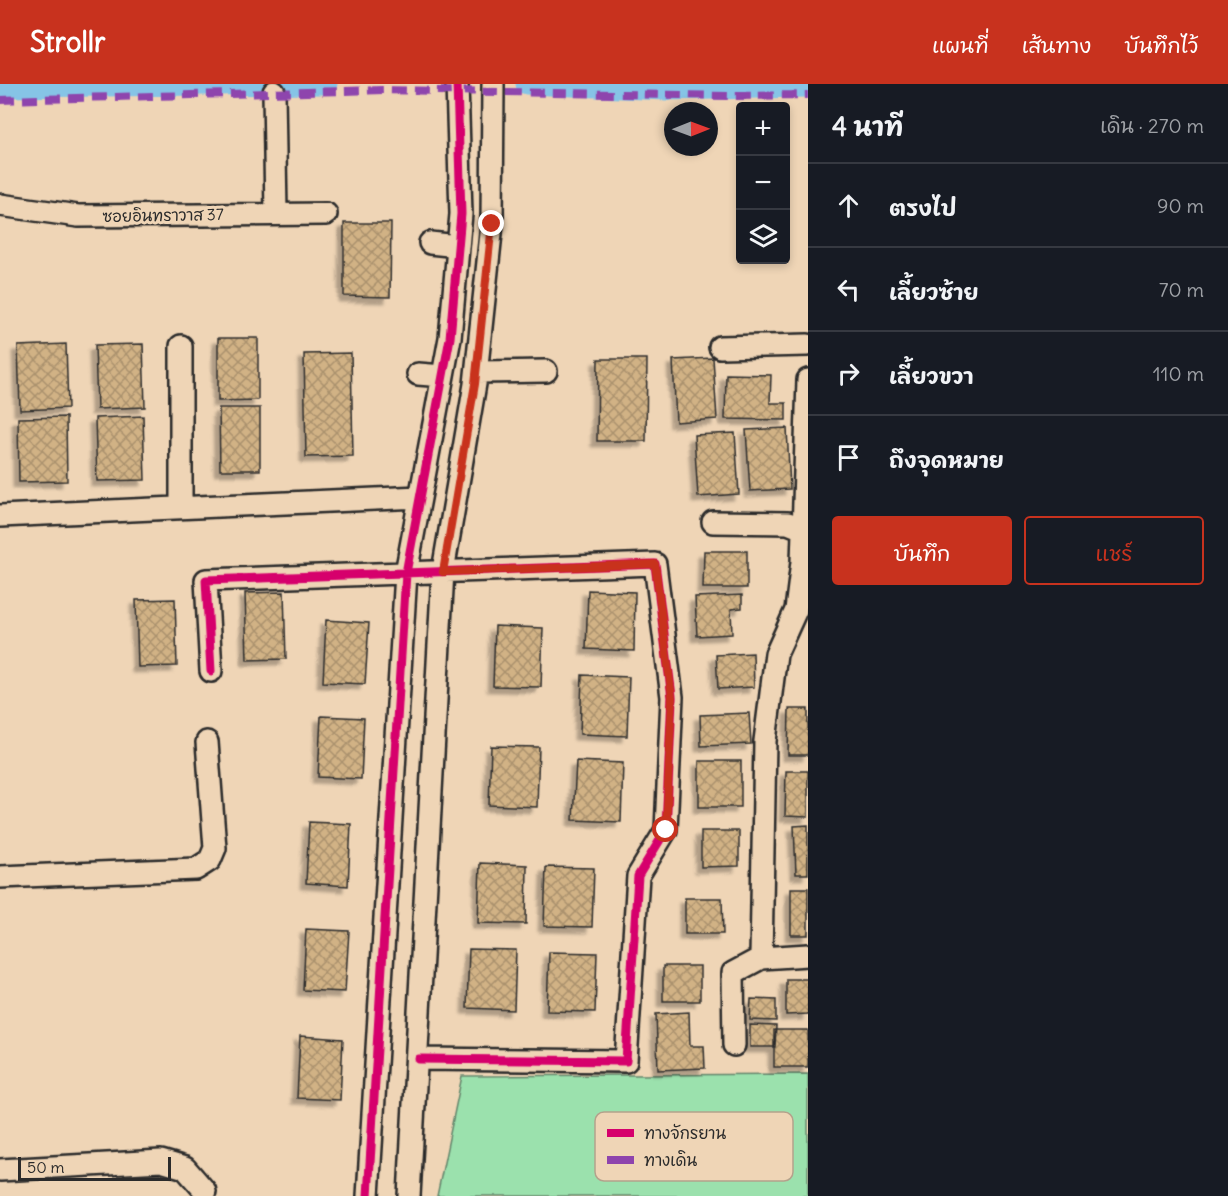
<!DOCTYPE html>
<html lang="th">
<head>
<meta charset="utf-8">
<style>
	body { margin:0; font-family:Delius,"Playpen Sans Thai",sans-serif; background:#20242c; color:#f1f3f6 }
	.controls { position:absolute; right:18px; top:18px; display:grid; overflow:hidden; border-radius:6px; box-shadow:0 3px 9px #0003 }
	.controls button { width:54px; height:54px; display:grid; place-items:center; padding:0; border:0; border-bottom:2px solid #363941; background:#171b24; color:#f1f3f6; font:30px sans-serif }
	.compass { position:absolute; left:664px; top:18px; width:54px; height:54px; border-radius:50%; background:#171b24; box-shadow:0 3px 9px #0003; rotate:89deg }
	.scale { position:absolute; left:18px; bottom:15px; width:153px; box-sizing:border-box; padding-left:6px; border:3px solid #2b2b2b; border-top:0; font-size:16px; line-height:21px; white-space:nowrap; color:#2b2b2b; -webkit-text-stroke:4px #efd5b6; paint-order:stroke }
	.stop { position:absolute; width:18px; height:18px; margin:-14px; border:4px solid #c8321e; border-radius:50%; background:#fff }
	.stop.end { background:#c8321e; border-color:#fff; box-shadow:0 2px 6px #0008 }
	.list { margin:0; padding:0; list-style:none }
	h2 { display:flex; justify-content:space-between; align-items:center; height:78px; margin:0; padding:0 24px; font-size:26px }
	h2 small { font-size:20px; font-weight:400; color:#9ea1a6 }
	.list li { display:grid; grid-template-columns:39px 1fr auto; gap:18px; align-items:center; box-sizing:border-box; height:84px; padding:0 24px; border-top:2px solid #363941 }
	.list b { display:block; font-size:22px; white-space:nowrap }
	.list em { font-size:20px; font-style:normal; color:#9ea1a6 }
	.actions { display:flex; gap:12px; padding:18px 24px }
	.actions a { flex:1; padding:14px 0; border:2px solid #c8321e; border-radius:6px; text-align:center; font-size:21px; color:#c8321e }
	.actions .main { background:#c8321e; color:#fff }
	.icon { flex:none; width:33px; height:33px; fill:none; stroke:currentColor; stroke-width:2; stroke-linecap:round; stroke-linejoin:round }
	.map { position:relative; flex:none; width:808px; height:1112px; overflow:hidden }
	header { display:flex; align-items:center; gap:36px; box-sizing:border-box; height:84px; padding:0 30px; background:#c8321e; color:#fff }
	header strong { font-size:28px }
	nav { display:flex; gap:33px; margin-inline-start:auto; font-size:21px }
	main { display:flex }
	aside { flex:1; background:#171b24 }
	.map>svg:first-child { display:block }
	.green { fill:#9be1ad; stroke:#63866c; stroke-width:1.5 }
	.lines { fill:none; stroke-linecap:round; stroke-linejoin:round }
	.canal { stroke:#86c4e6; stroke-width:21 }
	.building { fill:url(#building-cross-hatch); stroke:#2b2b2b; stroke-width:1.5; filter:url(#shadow) }
	.minor-casing { stroke:#2b2b2b; stroke-width:26 }
	.minor { stroke:#efd5b6; stroke-width:21 }
	.quiet { stroke:#8e44ad; stroke-width:8; stroke-dasharray:15 8; stroke-linecap:butt }
	.cycleway-casing { stroke:#efd5b6; stroke-width:13 }
	.cycleway { stroke:#d6006c; stroke-width:9 }
	.route { stroke:#c8321e; stroke-width:8 }
	.labels { text-anchor:middle; stroke-width:6; stroke-linejoin:round; paint-order:stroke }
	.street-label { font-size:16px; fill:#2b2b2b; stroke:#efd5b6 }
	.key { fill:#efd5b6; stroke:#b4a28c; stroke-width:1.5 }
	.key-label { font-size:16px; fill:#2b2b2b }
</style>
</head>
<body>
<header>
<strong>Strollr</strong>
<nav><a>แผนที่</a><a>เส้นทาง</a><a>บันทึกไว้</a></nav>
</header>
<main>
<div class="map">
<svg width="808" height="1112" viewBox="0 0 808 1112">
	<defs>
		<pattern id="building-cross-hatch" width="8" height="8" patternUnits="userSpaceOnUse" patternTransform="scale(1.5)"><rect width="8" height="8" fill="#d1b285"/><path d="M0 0l8 8M0 8l8-8" fill="none" stroke="#aa916d"/></pattern>
		<filter id="shadow"><feDropShadow dx="-5.5" dy="5.5" stdDeviation="1.5" flood-color="#0004"/></filter>
	</defs>
	<rect width="100%" height="100%" fill="#efd5b6"/>
	<filter id="ink" filterUnits="userSpaceOnUse"><feTurbulence type="fractalNoise" baseFrequency=".0167" numOctaves="2"/><feDisplacementMap in="SourceGraphic" scale="12" xChannelSelector="R" yChannelSelector="G"/><feConvolveMatrix kernelMatrix="1 2 1 2 8 2 1 2 1" color-interpolation-filters="sRGB"/></filter>
	<g filter="url(#ink)">
		<path class="green" d="M808 990V1112H437L462 992Z"/>
		<g class="lines">
			<path class="canal" d="M526 0 666 6 808 3
				M0 3 327 0"/>
		</g>
		<path class="building" d="M344 139H391L390 213 344 212Z
			M218 254H258V316L218 317Z
			M66 260 68 324 20 326 18 262Z
			M143 260 145 323 97 325 95 261Z
			M351 269 353 372 306 373 304 270Z
			M713 274 717 335 676 338 673 276Z
			M598 275H647L646 357H597Z
			M726 290 771 291 770 319H786V336L725 335Z
			M219 324H260V386H220Z
			M143 332 145 396 97 397 95 334Z
			M66 333 67 397 19 398 18 334Z
			M787 344 790 405 750 407 746 346Z
			M735 349 739 410 698 413 694 351Z
			M704 467H747V504H703Z
			M588 506 635 508 634 567 586 565Z
			M284 508 286 575 247 576 245 509Z
			M742 511V524L731 525 732 550 697 552 695 513Z
			M175 515 177 582 138 583 136 516Z
			M326 536 369 539 365 600 323 598Z
			M495 542 543 544 541 603 493 602Z
			M753 569 754 603 718 605 716 571Z
			M582 591 629 593 627 652 580 650Z
			M789 625H808V671H788Z
			M749 629 751 660 701 662 700 631Z
			M321 632 364 634 361 695 318 693Z
			M491 662 539 663 537 723 489 721Z
			M576 677 623 679 621 738 573 736Z
			M699 677H741V723H699Z
			M786 687H808V733L785 732Z
			M309 738 351 740 348 802 306 799Z
			M808 741V790H796L794 742Z
			M701 747H739V782L701 783Z
			M480 779 527 781 526 840 478 839Z
			M546 783 594 784 592 843 544 842Z
			M791 804H808V851H791Z
			M685 814H722L723 850H685Z
			M306 845 349 847 345 908 303 906Z
			M469 865 516 866 514 926 467 924Z
			M549 868 597 869 595 928 547 927Z
			M663 882H700V917H663Z
			M786 895H808V930L786 931Z
			M751 915 776 916V937L750 936Z
			M689 928 690 962H704L705 984 658 986 656 930Z
			M750 941 776 942 775 963H750Z
			M774 946H808V983H774Z
			M300 952 343 955 340 1016 297 1014Z"/>
		<g class="lines">
			<defs>
				<path id="minor" d="M274 8 276 130
					M0 121 78 132 326 130
					M430 159 458 162
					M181 262V422
					M720 263 808 261
					M477 288 546 287
					M418 290 443 292
					M0 432 420 413
					M713 438 788 439 808 447
					M211 587 206 496 655 480 672 613 666 746 638 792 626 977 419 975
					M0 793 196 785 210 776 215 764 207 658
					M761 874 765 657 776 570 796 526 802 478 808 296
					M734 961 733 889 761 874 808 871
					M0 1086 161 1077 185 1084 205 1107
					M368 1112 406 489 450 254 461 130 457 0
					M409 1112 443 487 475 300 492 140 493 0"/>
			</defs>
			<use href="#minor" class="minor-casing"/>
			<use href="#minor" class="minor"/>
			<path class="quiet" d="M0 16 383 6 734 12 808 11"/>
			<defs>
				<path id="cycleway" d="M211 587 206 496 655 480 672 613 666 746 638 792 626 977 419 975
					M368 1112 406 489 450 254 461 130 457 0"/>
			</defs>
			<use href="#cycleway" class="cycleway-casing"/>
			<use href="#cycleway" class="cycleway"/>
		</g>
	</g>
	<g class="lines" filter="url(#ink)">
		<path class="route" d="M492 140 475 300 443 488 655 480 672 613 666 746"/>
	</g>
	<g class="labels">
		<g class="street-label">
			<text transform="translate(163 131) rotate(-1)" y="6">ซอยอินทราวาส 37</text>
		</g>
	</g>
	<rect x="595" y="1028" width="198" height="69" rx="9" class="key"/>
	<rect x="607" y="1045" width="27" height="8" fill="#d6006c"/>
	<rect x="607" y="1072" width="27" height="8" fill="#8e44ad"/>
	<g class="key-label">
		<text x="644" y="1055">ทางจักรยาน</text>
		<text x="644" y="1082">ทางเดิน</text>
	</g>
</svg>
<div class="controls">
<button>+</button>
<button>−</button>
<button><svg class="icon" aria-label="layers" viewBox="0 0 24 24"><path d="M12 4l9 5-9 5-9-5zM3 14l9 5 9-5"/></svg></button>
</div>
<svg class="compass" viewBox="-18 -18 36 36"><path d="M0-13l5 13h-10z" fill="#e53935"/><path d="M0 13l5-13h-10z" fill="#9ea1a6"/></svg>
<div class="scale">50 m</div>
<div class="stop" style="left:666px;top:746px"></div>
<div class="stop end" style="left:492px;top:140px"></div>
</div>
<aside>
<h2>4 นาที<small>เดิน · 270 m</small></h2>
<ul class="list">
<li><svg class="icon" aria-label="ahead" viewBox="0 0 24 24"><path d="M12 20V5M6 11l6-6 6 6"/></svg><div><b>ตรงไป</b></div><em>90 m</em></li>
<li><svg class="icon" aria-label="left" viewBox="0 0 24 24"><path d="M17 20v-9H6M10 6l-5 5 5 5"/></svg><div><b>เลี้ยวซ้าย</b></div><em>70 m</em></li>
<li><svg class="icon" aria-label="right" viewBox="0 0 24 24"><path d="M7 20v-9h11M14 6l5 5-5 5"/></svg><div><b>เลี้ยวขวา</b></div><em>110 m</em></li>
<li><svg class="icon" aria-label="arrive" viewBox="0 0 24 24"><path d="M6 21V4h12l-3 4 3 4H6"/></svg><div><b>ถึงจุดหมาย</b></div></li>
</ul>
<div class="actions"><a class="main">บันทึก</a><a>แชร์</a></div>
</aside>
</main>
</body>
</html>
